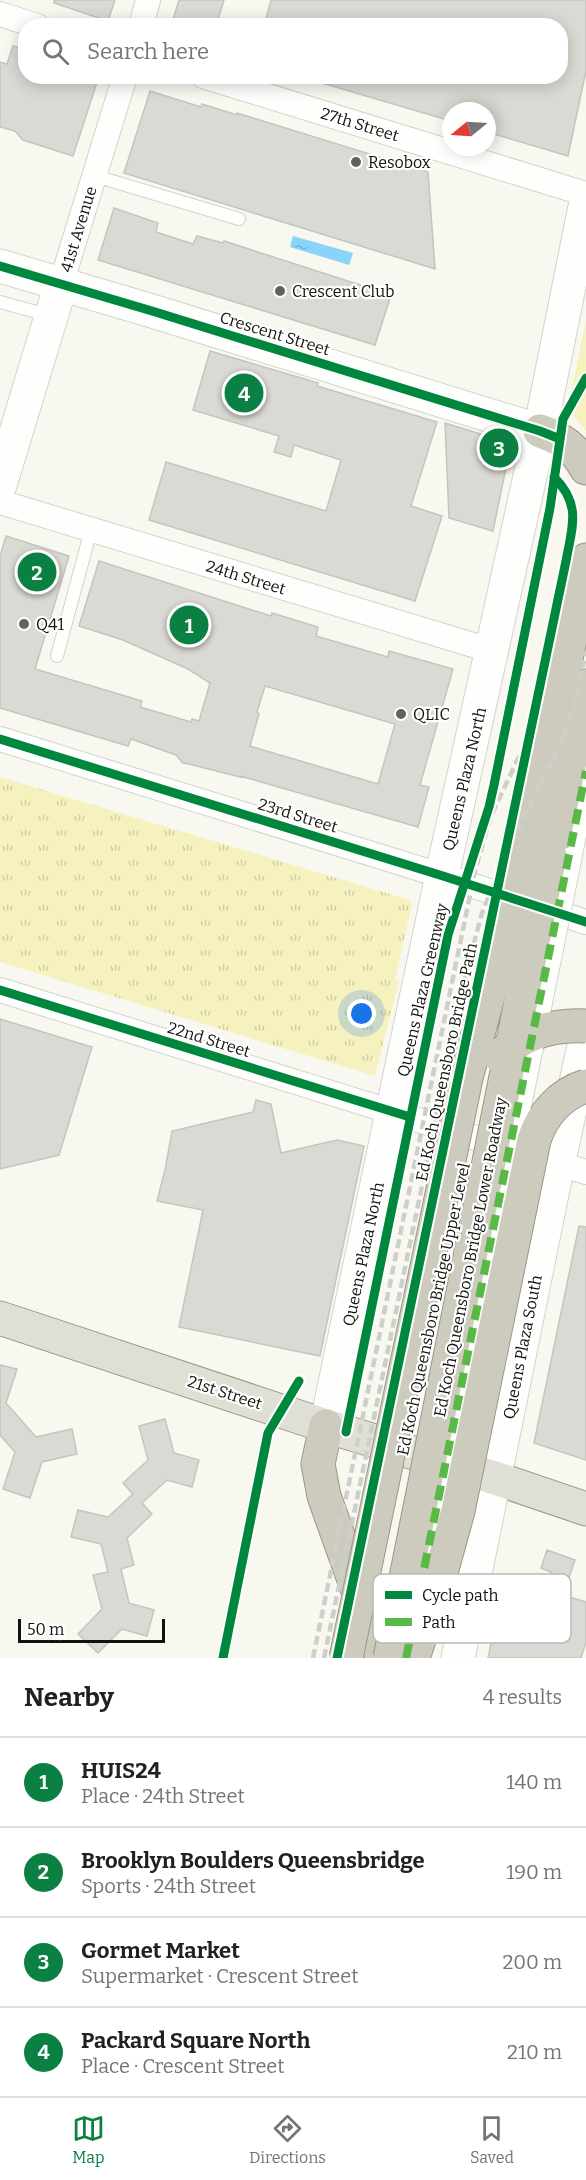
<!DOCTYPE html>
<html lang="en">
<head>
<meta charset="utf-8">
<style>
	body { margin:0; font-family:Bitter,serif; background:#f6f6f6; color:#202124 }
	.compass { position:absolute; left:442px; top:102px; width:54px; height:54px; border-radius:50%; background:#fff; box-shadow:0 3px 15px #0003; rotate:252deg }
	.scale { position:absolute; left:18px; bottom:15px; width:147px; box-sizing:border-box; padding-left:6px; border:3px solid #12110c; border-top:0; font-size:16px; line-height:21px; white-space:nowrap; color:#12110c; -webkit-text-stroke:4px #fff; paint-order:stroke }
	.you { position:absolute; left:362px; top:1014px; width:21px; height:21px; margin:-15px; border:4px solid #fff; border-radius:50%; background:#1a73e8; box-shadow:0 0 0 9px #1a73e833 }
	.badge { display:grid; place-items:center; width:39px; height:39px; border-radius:50%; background:#0b8043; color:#fff; font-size:20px; font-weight:700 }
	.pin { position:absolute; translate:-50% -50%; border:3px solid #fff; box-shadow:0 2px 6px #0006 }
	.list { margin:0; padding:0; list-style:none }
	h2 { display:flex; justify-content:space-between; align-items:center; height:78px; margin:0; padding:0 24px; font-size:26px }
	h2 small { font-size:20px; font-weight:400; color:#757577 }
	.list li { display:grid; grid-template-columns:39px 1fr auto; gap:18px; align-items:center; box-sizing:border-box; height:90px; padding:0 24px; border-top:2px solid #e0e0e0 }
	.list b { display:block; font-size:22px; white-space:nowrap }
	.list p { margin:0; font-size:20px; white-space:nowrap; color:#757577 }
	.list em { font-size:20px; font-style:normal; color:#757577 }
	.icon { flex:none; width:33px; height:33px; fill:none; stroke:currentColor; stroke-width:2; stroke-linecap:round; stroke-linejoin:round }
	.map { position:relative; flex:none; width:586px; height:1658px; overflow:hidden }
	.search { position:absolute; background:#fff; box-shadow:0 3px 15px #0003; left:18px; right:18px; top:18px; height:66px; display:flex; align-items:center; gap:15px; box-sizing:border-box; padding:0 21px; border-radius:24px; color:#757577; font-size:22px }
	.sheet { height:438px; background:#fff }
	nav { display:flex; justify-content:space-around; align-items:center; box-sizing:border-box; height:84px; border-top:2px solid #e0e0e0; background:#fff; font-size:16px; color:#757577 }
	nav a { display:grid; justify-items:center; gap:3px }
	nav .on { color:#0b8043 }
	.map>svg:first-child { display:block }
	.grass { fill:url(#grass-tufts) }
	.park { fill:#f6f2bf }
	.water { fill:url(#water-ripples) }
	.building { fill:#dad9d3; stroke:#c5c5bf; stroke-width:1.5; fill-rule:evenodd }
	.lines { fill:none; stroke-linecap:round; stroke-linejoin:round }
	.lane-casing { stroke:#d3d3cc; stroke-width:14 }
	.street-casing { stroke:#d3d3cc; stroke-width:26 }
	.secondary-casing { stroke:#d3d3cc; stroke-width:35 }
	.primary-casing { stroke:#999887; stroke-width:35 }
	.highway-casing { stroke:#999887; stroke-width:35 }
	.lane { stroke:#fefefd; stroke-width:12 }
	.street { stroke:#fefefd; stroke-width:24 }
	.secondary { stroke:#fefefd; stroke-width:33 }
	.primary { stroke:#e0dfd6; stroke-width:33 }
	.highway { stroke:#cdcbbd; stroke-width:33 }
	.rail { stroke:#cececb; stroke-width:4.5; stroke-dasharray:9 4.5; stroke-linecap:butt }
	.street-bridge-casing { stroke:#d3d3cc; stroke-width:26; stroke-linecap:butt }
	.highway-bridge-casing { stroke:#999887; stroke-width:35; stroke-linecap:butt }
	.street-bridge { stroke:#fefefd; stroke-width:24 }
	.highway-bridge { stroke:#cdcbbd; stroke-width:33 }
	.quiet { stroke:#58b947; stroke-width:8; stroke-dasharray:15 8; stroke-linecap:butt }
	.cycleway-casing { stroke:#fff; stroke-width:13 }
	.cycleway { stroke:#00873e; stroke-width:9 }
	.poi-dot { fill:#62625c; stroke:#fff; stroke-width:2 }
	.labels { text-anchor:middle; stroke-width:4.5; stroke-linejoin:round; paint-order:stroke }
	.street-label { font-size:16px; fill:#12110c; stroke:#fff }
	.poi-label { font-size:16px; fill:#12110c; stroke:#fff; text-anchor:start }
	.key { fill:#fff; stroke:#b8b8b6; stroke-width:1.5 }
	.key-label { font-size:16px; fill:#12110c }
</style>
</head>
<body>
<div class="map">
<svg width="586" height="1658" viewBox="0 0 586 1658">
	<defs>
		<pattern id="grass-tufts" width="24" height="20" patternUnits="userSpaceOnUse" patternTransform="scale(1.5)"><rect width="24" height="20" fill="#f6f2bf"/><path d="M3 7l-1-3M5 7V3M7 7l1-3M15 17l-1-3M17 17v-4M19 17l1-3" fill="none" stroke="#d2cea3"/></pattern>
		<pattern id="water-ripples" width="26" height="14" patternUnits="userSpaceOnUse" patternTransform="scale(1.5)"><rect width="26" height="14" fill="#89d4f8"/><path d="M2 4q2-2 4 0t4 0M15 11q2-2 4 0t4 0" fill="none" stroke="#75b5d3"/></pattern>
	</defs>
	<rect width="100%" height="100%" fill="#f8f8f0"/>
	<path class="grass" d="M0 777 410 900 412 905 395 979 399 981 375 1076 0 962Z"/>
	<path class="park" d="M586 319V431L568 409Z"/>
	<path class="water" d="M293 236 353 253 349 265 290 247Z"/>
	<path class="building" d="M54 0H115L108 21 54 3Z
		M179 0H224L216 26H171Z
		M271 0H586V71L568 156 487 132V111H451V121L315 81 316 76H561V26H264Z
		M13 46 26 50V76H99L73 156 23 140 15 131 0 127V62L7 64Z
		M150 91 201 107 202 104 237 115V113L428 172 435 269 124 173Z
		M114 208 158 223 156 232 193 244 197 236 223 243 224 241 391 295 375 345 98 260Z
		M210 351 318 383 317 386 437 422 411 506 442 516 415 601 149 520 166 462 326 511 341 460 294 445 291 457 274 452 279 436 193 410Z
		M445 423 507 442 510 448 493 531 449 518Z
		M6 536 69 556 35 669 142 701 140 707 191 722 192 719 199 721 210 683 188 669 123 640 79 626 99 561 271 616 272 613 318 627 316 636 388 657 389 651 453 669 420 785 429 787 418 827 240 776V777L189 764 183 763 176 755 131 739 128 746 0 708V556ZM265 686 395 724 378 784 250 746 259 714 257 712Z
		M0 1019 92 1047 59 1155 0 1169Z
		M256 1100 271 1104 281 1153 337 1140 364 1146 320 1356 179 1327 203 1210 157 1201 165 1170 172 1131 253 1112Z
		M579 1226 586 1227V1460L534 1443Z
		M0 1365 17 1369 6 1403 36 1437 72 1429 77 1454 42 1462 30 1498 3 1489 15 1452 0 1435Z
		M165 1419 174 1453 199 1460 192 1487 167 1480 142 1503 152 1514 127 1538 134 1565 121 1569 129 1603 154 1610 147 1636 122 1629 98 1653 78 1634 102 1609 93 1575 108 1572 101 1544 71 1537 78 1510 108 1517 133 1494 123 1483 148 1460 139 1426Z
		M547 1550 575 1560 563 1595 586 1602V1642L581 1658H488L499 1604 536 1616 551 1572 541 1568Z"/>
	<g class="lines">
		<defs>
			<path id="lane" d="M95 176 239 219
				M0 302 51 316
				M57 656 91 530"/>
			<path id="street" d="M0 14 37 26
				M141 26 148 0
				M203 76 586 194
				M61 284 125 76
				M0 502 493 651
				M0 739 443 876 586 922
				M569 860 586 771
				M0 990 508 1148
				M544 1159 586 1172"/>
			<path id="secondary" d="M0 266 152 311 540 431
				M0 485 61 284
				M326 1426 447 852 540 431 586 202
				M458 1658 558 1164 586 1037"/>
			<path id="primary" d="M0 1318 326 1426 495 1478 586 1509"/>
			<path id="highway" d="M540 431C562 438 576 449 586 468
				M527 852 586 560
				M550 856 586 686
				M326 1426 318 1464 324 1496 382 1658"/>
		</defs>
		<use href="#lane" class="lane-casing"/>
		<use href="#street" class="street-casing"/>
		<use href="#secondary" class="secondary-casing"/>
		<use href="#primary" class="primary-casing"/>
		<use href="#highway" class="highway-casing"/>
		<use href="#lane" class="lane"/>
		<use href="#street" class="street"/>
		<use href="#secondary" class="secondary"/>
		<use href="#primary" class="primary"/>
		<use href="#highway" class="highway"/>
		<path class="rail" d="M313 1658 475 871 491 816 523 748
			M324 1658 467 969 482 913 509 848 559 747 574 708 586 652"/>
		<defs>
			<path id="street-bridge" d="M419 1597 569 860"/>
			<path id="highway-bridge" d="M500 1056C523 1033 554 1024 586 1026
				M346 1658 466 1078 527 852
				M390 1658 550 856
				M413 1658 442 1569 458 1511 534 1140C542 1115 560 1094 586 1086"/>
		</defs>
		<use href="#street-bridge" class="street-bridge-casing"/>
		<use href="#highway-bridge" class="highway-bridge-casing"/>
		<use href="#street-bridge" class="street-bridge"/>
		<use href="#highway-bridge" class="highway-bridge"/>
		<path class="quiet" d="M406 1658 586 771"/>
		<defs>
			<path id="cycleway" d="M0 266 152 311 540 431 560 439
				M0 739 443 876 586 922
				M0 990 410 1117
				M346 1432 448 935 489 807 494 785 550 508 563 419 586 378
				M223 1658 268 1433 299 1381
				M337 1658 566 561C572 527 582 505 554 477"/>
		</defs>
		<use href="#cycleway" class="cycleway-casing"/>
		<use href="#cycleway" class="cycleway"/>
	</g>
	<g class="poi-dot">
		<circle cx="356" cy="162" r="6"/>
		<circle cx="280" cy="291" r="6"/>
		<circle cx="24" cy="624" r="6"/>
		<circle cx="401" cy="714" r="6"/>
	</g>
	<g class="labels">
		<g class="street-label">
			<text transform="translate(360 124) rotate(17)" y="6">27th Street</text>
			<text transform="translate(78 229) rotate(-73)" y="6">41st Avenue</text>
			<text transform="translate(275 333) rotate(17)" y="6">Crescent Street</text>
			<text transform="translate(246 577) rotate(17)" y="6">24th Street</text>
			<text transform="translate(464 779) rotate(-77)" y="6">Queens Plaza North</text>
			<text transform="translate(298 815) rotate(17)" y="6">23rd Street</text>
			<text transform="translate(422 990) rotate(-77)" y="6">Queens Plaza Greenway</text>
			<text transform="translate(209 1039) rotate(17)" y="6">22nd Street</text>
			<text transform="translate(446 1062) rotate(-78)" y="6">Ed Koch Queensboro Bridge Path</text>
			<text transform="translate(363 1254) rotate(-78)" y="6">Queens Plaza North</text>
			<text transform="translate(470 1257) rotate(-79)" y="6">Ed Koch Queensboro Bridge Lower Roadway</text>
			<text transform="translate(433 1309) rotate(-78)" y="6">Ed Koch Queensboro Bridge Upper Level</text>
			<text transform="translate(522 1347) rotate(-79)" y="6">Queens Plaza South</text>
			<text transform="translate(225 1392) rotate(18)" y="6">21st Street</text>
		</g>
		<g class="poi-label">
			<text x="368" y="168">Resobox</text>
			<text x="292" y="297">Crescent Club</text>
			<text x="36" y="630">Q41</text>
			<text x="413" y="720">QLIC</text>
		</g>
	</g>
	<rect x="373" y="1574" width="198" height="69" rx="9" class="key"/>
	<rect x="385" y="1591" width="27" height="8" fill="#00873e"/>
	<rect x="385" y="1618" width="27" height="8" fill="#58b947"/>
	<g class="key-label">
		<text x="422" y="1601">Cycle path</text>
		<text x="422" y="1628">Path</text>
	</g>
</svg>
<svg class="compass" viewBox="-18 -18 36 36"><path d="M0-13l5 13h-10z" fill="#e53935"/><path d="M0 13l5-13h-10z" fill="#757577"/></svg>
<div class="scale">50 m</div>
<div class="you"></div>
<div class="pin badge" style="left:189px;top:625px">1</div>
<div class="pin badge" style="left:37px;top:572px">2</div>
<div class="pin badge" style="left:499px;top:448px">3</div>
<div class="pin badge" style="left:244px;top:393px">4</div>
<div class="search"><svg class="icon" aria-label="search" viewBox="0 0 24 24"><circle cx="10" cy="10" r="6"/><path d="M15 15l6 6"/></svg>Search here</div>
</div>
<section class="sheet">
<h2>Nearby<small>4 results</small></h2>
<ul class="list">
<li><span class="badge">1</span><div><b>HUIS24</b><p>Place · 24th Street</p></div><em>140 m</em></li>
<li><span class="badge">2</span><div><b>Brooklyn Boulders Queensbridge</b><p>Sports · 24th Street</p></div><em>190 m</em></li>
<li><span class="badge">3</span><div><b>Gormet Market</b><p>Supermarket · Crescent Street</p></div><em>200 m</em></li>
<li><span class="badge">4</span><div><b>Packard Square North</b><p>Place · Crescent Street</p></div><em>210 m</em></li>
</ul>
</section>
<nav>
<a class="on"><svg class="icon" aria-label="map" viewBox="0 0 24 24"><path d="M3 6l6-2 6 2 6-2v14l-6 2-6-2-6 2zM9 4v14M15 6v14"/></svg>Map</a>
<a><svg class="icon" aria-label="directions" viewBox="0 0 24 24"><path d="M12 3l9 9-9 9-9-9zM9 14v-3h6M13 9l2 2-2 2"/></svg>Directions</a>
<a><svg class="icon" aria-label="saved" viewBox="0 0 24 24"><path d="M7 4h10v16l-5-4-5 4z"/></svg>Saved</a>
</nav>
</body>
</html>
